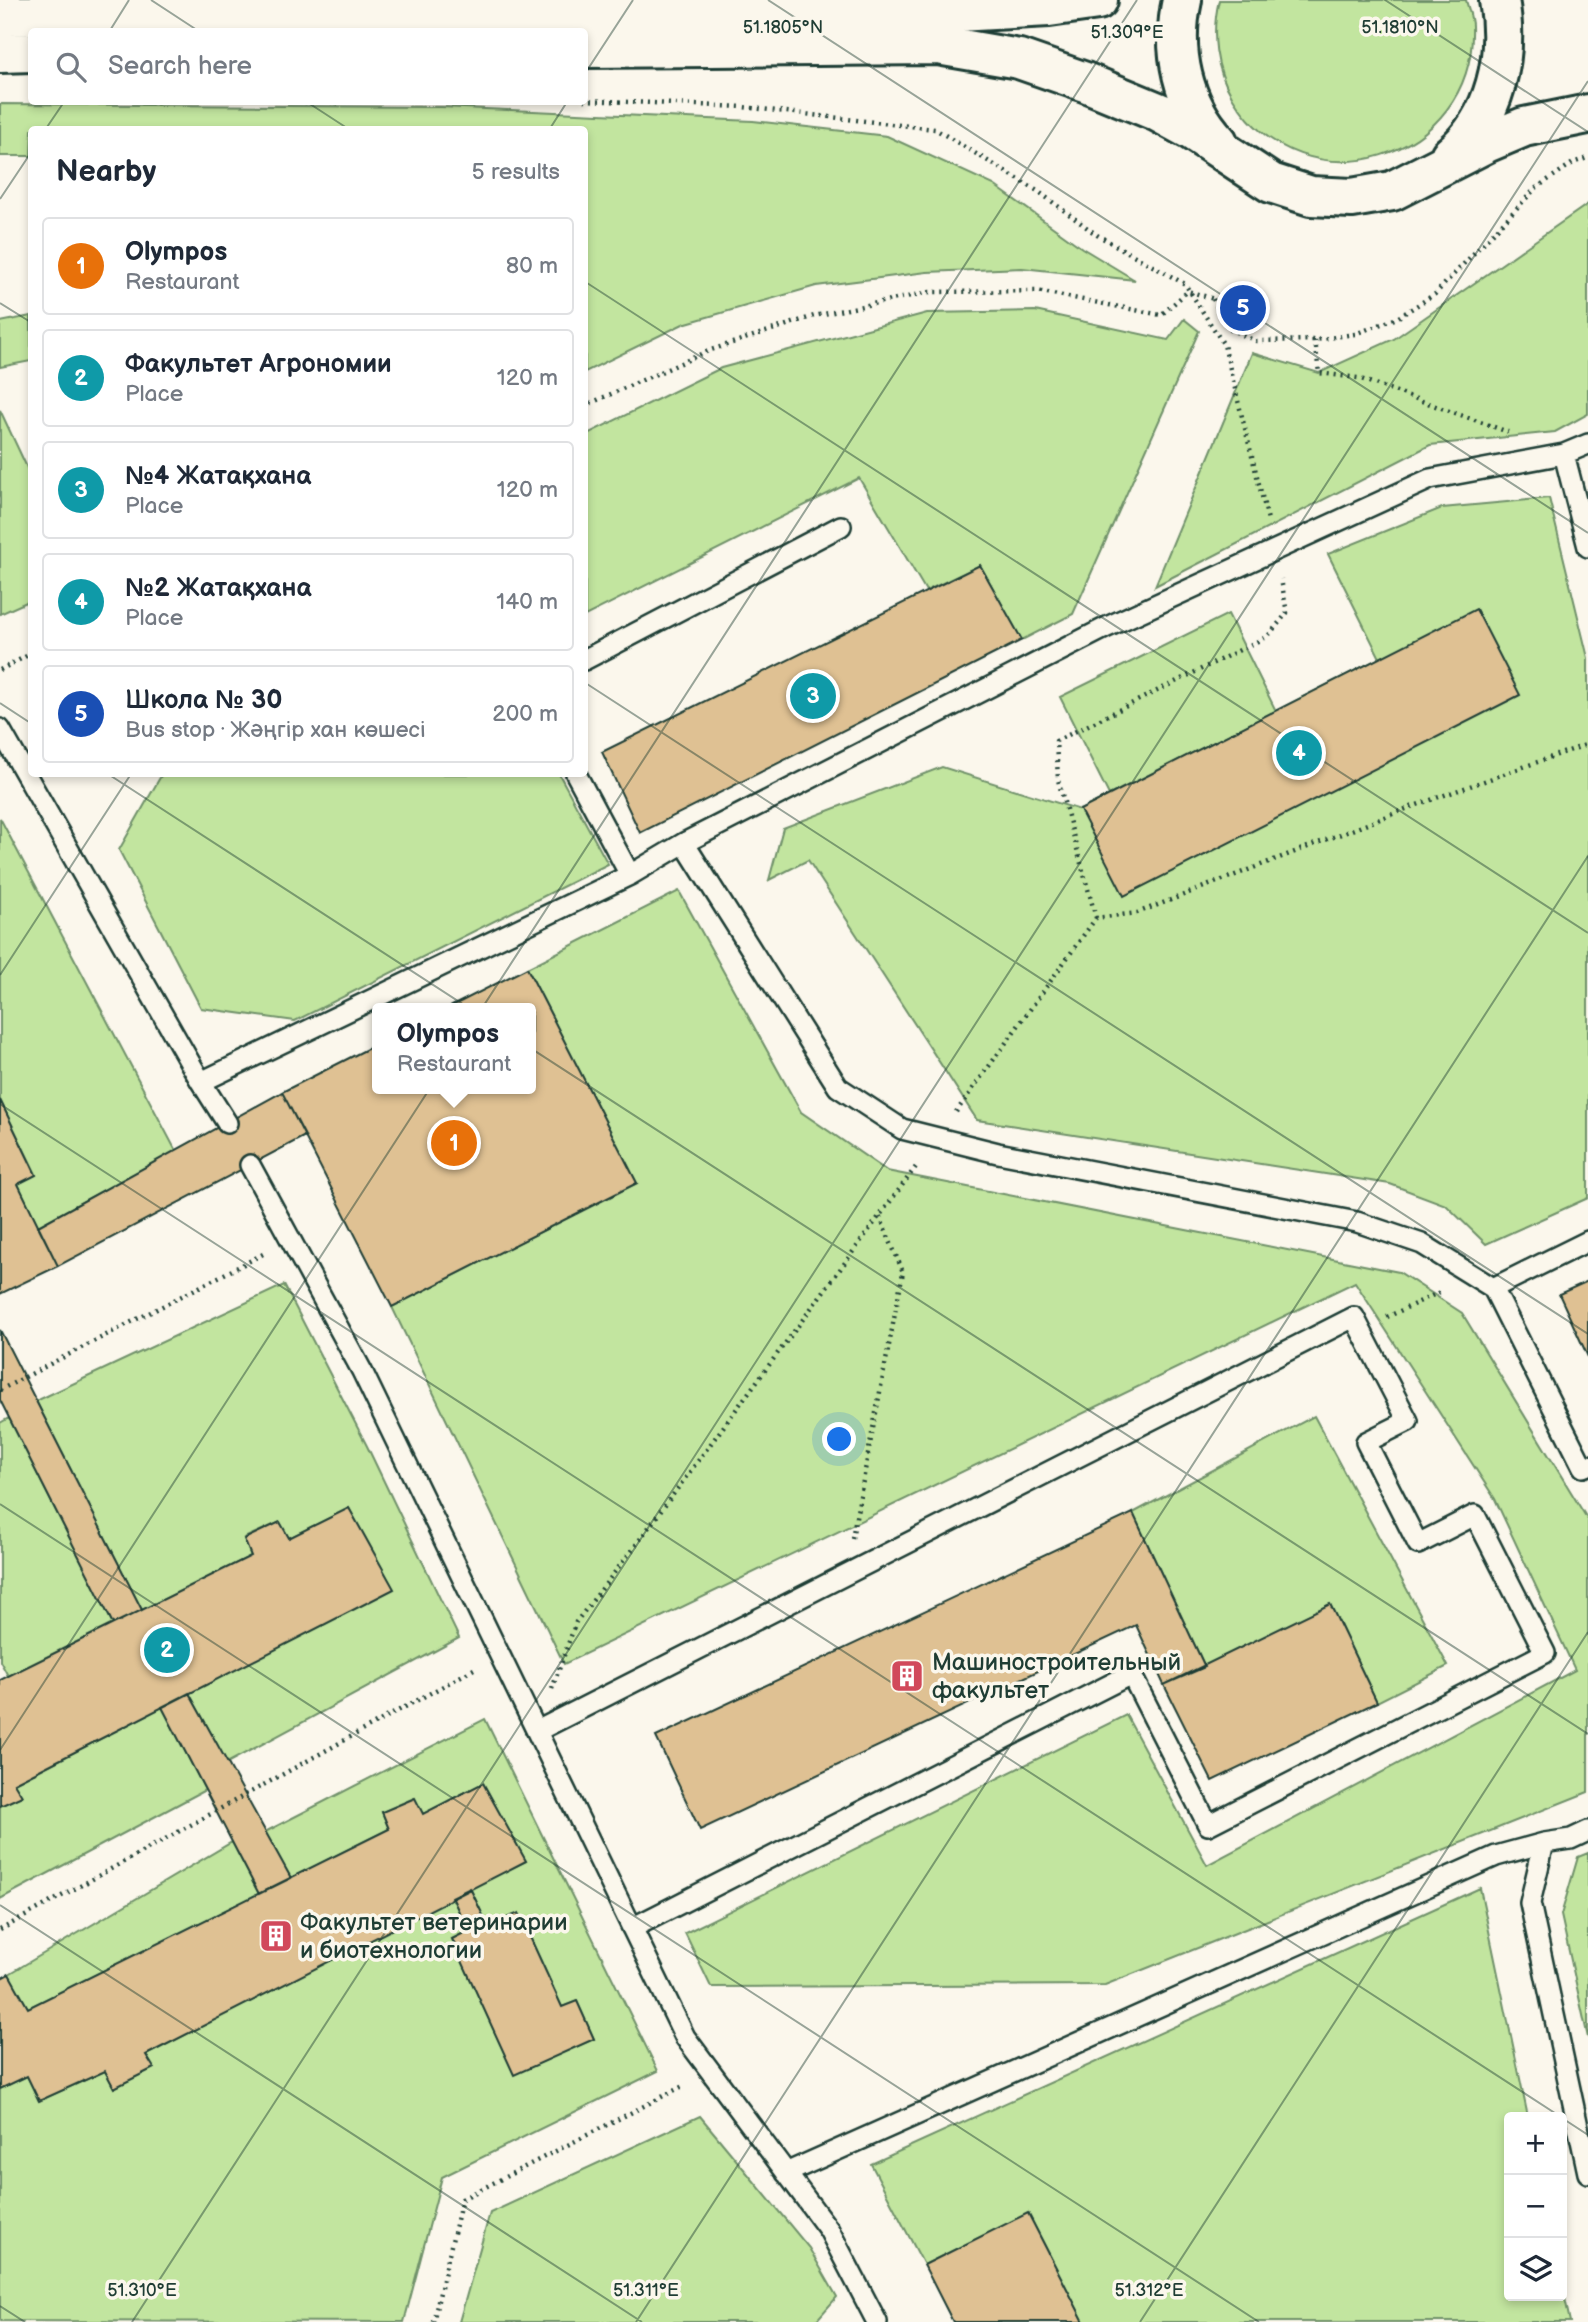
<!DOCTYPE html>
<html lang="en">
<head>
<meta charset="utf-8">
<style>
	body { margin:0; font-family:"Balsamiq Sans",sans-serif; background:#f2f2f3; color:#1f2937 }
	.controls { position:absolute; right:21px; bottom:21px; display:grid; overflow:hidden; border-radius:7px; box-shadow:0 4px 10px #0003 }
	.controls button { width:63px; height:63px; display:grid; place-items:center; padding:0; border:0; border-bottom:2px solid #e0e1e3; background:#fff; color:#1f2937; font:35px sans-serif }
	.you { position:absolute; left:840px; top:1440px; width:24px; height:24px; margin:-18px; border:5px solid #fff; border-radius:50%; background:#1a73e8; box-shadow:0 0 0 10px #1a73e833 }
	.badge { display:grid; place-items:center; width:46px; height:46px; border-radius:50%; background:#b45309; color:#fff; font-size:23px; font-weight:700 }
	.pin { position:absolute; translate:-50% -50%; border:4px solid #fff; box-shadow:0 2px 7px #0006 }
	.popup { position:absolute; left:372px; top:1003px; width:164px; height:91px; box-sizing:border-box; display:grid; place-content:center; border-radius:7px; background:#fff; filter:drop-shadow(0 2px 5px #0005); font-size:23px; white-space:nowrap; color:#747a83 }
	.popup b { font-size:26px; color:#1f2937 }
	.popup::after { content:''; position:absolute; left:50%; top:100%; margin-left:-14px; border:14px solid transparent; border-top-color:#fff }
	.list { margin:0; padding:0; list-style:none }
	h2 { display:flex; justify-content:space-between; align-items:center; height:91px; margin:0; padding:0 28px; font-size:30px }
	h2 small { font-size:23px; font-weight:400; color:#747a83 }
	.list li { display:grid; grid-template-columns:46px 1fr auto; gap:21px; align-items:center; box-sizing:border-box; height:98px; margin:0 14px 14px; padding:0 14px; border:2px solid #e0e1e3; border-radius:7px }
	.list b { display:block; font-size:26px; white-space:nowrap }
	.list p { margin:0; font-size:23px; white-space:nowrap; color:#747a83 }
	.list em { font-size:23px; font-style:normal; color:#747a83 }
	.icon { flex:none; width:38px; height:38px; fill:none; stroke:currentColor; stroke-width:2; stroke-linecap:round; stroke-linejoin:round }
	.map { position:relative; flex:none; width:1588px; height:2322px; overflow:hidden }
	.search { position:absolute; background:#fff; box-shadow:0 4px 10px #0003; left:28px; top:28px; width:560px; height:77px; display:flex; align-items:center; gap:18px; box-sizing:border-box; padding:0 24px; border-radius:7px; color:#747a83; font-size:26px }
	.panel { position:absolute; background:#fff; box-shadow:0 4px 10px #0003; left:28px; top:126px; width:560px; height:651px; border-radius:7px }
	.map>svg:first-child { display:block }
	.green { fill:#c2e59f; stroke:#70916a; stroke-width:2 }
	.building { fill:#dfc193; stroke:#1f3d34; stroke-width:2 }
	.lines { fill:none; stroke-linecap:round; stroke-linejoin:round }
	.lane-casing { stroke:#1f3d34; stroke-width:24 }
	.primary-casing { stroke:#1f3d34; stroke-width:44 }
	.path { stroke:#1f3d34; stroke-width:4.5; stroke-dasharray:2 5; stroke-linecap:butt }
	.lane { stroke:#fbf7ec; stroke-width:19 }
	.primary { stroke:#fbf7ec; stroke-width:38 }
	.ticks { fill:none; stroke:#1f3d34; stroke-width:2; stroke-opacity:0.45 }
	.labels { text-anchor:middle; stroke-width:7; stroke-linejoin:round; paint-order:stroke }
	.poi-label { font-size:24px; fill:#1f3d34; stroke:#fbf7ec; text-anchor:start }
	.ticks-label { font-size:18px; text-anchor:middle; fill:#1f3d34; stroke:#fbf7ec; stroke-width:7; stroke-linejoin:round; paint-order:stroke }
</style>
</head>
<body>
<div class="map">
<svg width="1588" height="2322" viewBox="0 0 1588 2322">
	<rect width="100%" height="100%" fill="#fbf7ec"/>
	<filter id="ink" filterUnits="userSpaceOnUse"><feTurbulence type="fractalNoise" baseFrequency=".0143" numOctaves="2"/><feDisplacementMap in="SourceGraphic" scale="14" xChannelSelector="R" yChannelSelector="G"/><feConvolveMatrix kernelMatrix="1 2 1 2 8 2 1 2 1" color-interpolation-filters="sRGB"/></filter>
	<g filter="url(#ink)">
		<path class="green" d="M1219 0H1466C1468 8 1472 18 1472 26 1477 160 1303 213 1233 98 1215 69 1211 33 1219 0Z
			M0 104 442 107 753 121 887 136 994 185 1082 248 1135 280 1022 268 927 272 816 286 683 324 585 372 584 130H32L31 156H0Z
			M1588 204V414L1555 432 1430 445 1155 586 1252 353 1319 373 1394 339Z
			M1035 311 1168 340 1184 319 1199 331 1073 614 1022 640 980 565 926 591 859 478 585 616V435L721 368 927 313Z
			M31 316V361L0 367V322Z
			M0 410 31 476V600L0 614Z
			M1549 498 1588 658V1198L1486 1244 1446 1205 1390 1184 977 1120 808 860 769 880 783 828 942 767 1080 810 1380 658 1328 554 1442 508Z
			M1228 614 1276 711 1109 795 1060 697Z
			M162 774H559L608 864 295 1021 201 1008 119 850Z
			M0 818 176 1151 38 1226 18 1184 36 1174 0 1100Z
			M679 891 801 1112 887 1171 1399 1272 1462 1313 1588 1520V1792L1105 1985 711 1987 685 1933 1126 1715 1207 1865 1575 1670 1495 1499 1355 1282 564 1664 392 1307 637 1183 527 968Z
			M284 1285 367 1446 459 1638 227 1763 189 1693 393 1588 349 1508 289 1538 280 1522 244 1538 251 1556 142 1610 36 1401Z
			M1314 1416 1448 1666 1377 1702 1330 1604 1205 1667 1133 1513Z
			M9 1418 113 1624 8 1676 0 1661V1423Z
			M162 1707 205 1790 0 1899V1806L21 1796 14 1783Z
			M485 1719 658 2071 442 2177 404 2322 0 2321V2089L27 2076 39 2101 105 2071 114 2088 153 2068 146 2055 452 1897 468 1931 452 1939 514 2074 594 2039 577 2001 562 2007 519 1913 488 1926 470 1888 526 1861 483 1783 423 1814 414 1798 382 1812 389 1829 291 1878 265 1832Z
			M232 1842 259 1894 28 2008 9 1974Z
			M1588 1853V2038L1561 1915 1578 1857Z
			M1480 1888 1528 2117H1509V2296H1562V2284L1570 2322H1084L1028 2213 924 2265 871 2164Z
			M700 2116 809 2248 837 2297 815 2322H459L490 2213Z"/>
		<path class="building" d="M980 565 1022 640 640 833 602 752Z
			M1476 609 1520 695 1124 896 1080 810Z
			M527 968 637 1183 392 1307 282 1092 377 1044V1089H531V1008H448Z
			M282 1092 305 1136 58 1266 38 1226Z
			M0 1100 36 1175 18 1184 58 1266 0 1294Z
			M1588 1281V1357L1559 1294Z
			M0 1330 142 1610 113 1624 0 1400Z
			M349 1508 394 1589 14 1783 22 1796 0 1806V1680L251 1556 244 1539 280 1522 289 1538Z
			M1133 1513 1205 1667 1164 1685 1136 1625 700 1830 656 1737Z
			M1330 1604 1377 1702 1212 1781 1164 1685Z
			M189 1693 291 1878 259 1894 162 1707Z
			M483 1783 526 1861 146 2055 154 2068 114 2088 105 2071 39 2101 27 2076 0 2089V1979L9 1974 28 2008 389 1829 382 1812 415 1798 423 1814Z
			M470 1888 488 1926 519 1913 562 2007 577 2001 594 2039 514 2075 452 1939 468 1931 452 1897Z
			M1028 2213 1084 2322H953L924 2265Z"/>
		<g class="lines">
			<defs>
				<path id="lane" d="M1564 454 1588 547
					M584 660 841 526
					M0 729 201 1082 227 1123
					M576 774 630 875
					M684 843 838 1087 902 1129 998 1153 1357 1222 1422 1244 1493 1288
					M201 1082 630 875 684 843 1107 627 1430 479 1564 454 1588 444
					M250 1165 362 1371 685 2037 829 2230 877 2322
					M1588 1241 1493 1288 1583 1467 1588 1465
					M537 1731 1354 1317 1408 1421 1366 1442 1418 1544 1475 1515 1545 1653 1208 1825 1131 1674 632 1928
					M1544 1843 1571 1839 1588 1831
					M786 2173 1496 1856 1544 1843 1530 1903 1588 2173"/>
				<path id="primary" d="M1182 0C1171 50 1182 104 1218 142
					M0 16 939 13 1049 7 1098 0
					M584 48 938 45 1019 59 1085 82 1158 112 1191 130 1271 183 1311 196 1352 198 1392 191 1486 143 1524 127 1588 114
					M0 53 32 52
					M1450 156C1496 119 1509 55 1499 0"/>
			</defs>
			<use href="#lane" class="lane-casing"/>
			<use href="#primary" class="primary-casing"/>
			<path class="path" d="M584 100 743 107 935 129 1039 192 1097 235 1185 284 1224 345 1268 520
				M1213 299 1229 329 1256 341 1315 340 1355 334 1397 318 1435 294 1536 188 1573 163 1587 158
				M1315 340 1319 373 1358 378 1508 432
				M584 406 708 351 814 316 930 292 1037 291 1161 315 1188 291 1243 308
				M0 670 32 653
				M1096 918 1058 780 1056 741 1268 636 1287 613 1281 579
				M956 1112 1096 918 1137 913 1411 807 1588 744
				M1387 1317 1442 1291
				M0 1390 265 1253
				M852 1538 903 1272 880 1217
				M552 1689 576 1622 632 1550 918 1164
				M0 1930 474 1669
				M433 2322 462 2199 685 2085"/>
			<use href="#lane" class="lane"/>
			<use href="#primary" class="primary"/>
		</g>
	</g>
	<path class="ticks" d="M151 0 200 32M768 0 1588 533M1385 0 1588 132M109 32 129 0M584 75 633 0M307 102 350 130M45 130 64 102M549 130 567 102M0 199 32 151M584 281 1588 933M0 303 32 323M584 682 1588 1334M0 703 32 724M108 774 1588 1734M0 975 131 774M0 1104 1561 2117M0 1504 1259 2322M0 1750 1137 0M0 1905 642 2322M1562 2118 1588 2135M0 2306 25 2322M132 2322 1588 81M636 2322 1588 856M1140 2322 1588 1632"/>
	<defs>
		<symbol id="building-square" viewBox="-11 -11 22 22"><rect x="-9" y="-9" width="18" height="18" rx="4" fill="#d1495b" stroke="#fbf7ec"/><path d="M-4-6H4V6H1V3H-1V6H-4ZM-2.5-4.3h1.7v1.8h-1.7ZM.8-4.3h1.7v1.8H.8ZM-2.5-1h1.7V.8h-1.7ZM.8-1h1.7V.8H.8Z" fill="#fff"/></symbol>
	</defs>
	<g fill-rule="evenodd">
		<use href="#building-square" x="888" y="1657" width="38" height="38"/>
		<use href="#building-square" x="257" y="1917" width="38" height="38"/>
	</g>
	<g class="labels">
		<g class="poi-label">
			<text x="932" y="1670">Машиностроительный<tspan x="932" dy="28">факультет</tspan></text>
			<text x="300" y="1930">Факультет ветеринарии<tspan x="300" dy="28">и биотехнологии</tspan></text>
		</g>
	</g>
	<g class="ticks-label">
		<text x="783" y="33">51.1805°N</text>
		<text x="1400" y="33">51.1810°N</text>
		<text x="1127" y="38">51.309°E</text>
		<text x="142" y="2296">51.310°E</text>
		<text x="646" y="2296">51.311°E</text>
		<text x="1149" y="2296">51.312°E</text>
	</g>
</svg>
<div class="controls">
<button>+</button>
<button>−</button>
<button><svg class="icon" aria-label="layers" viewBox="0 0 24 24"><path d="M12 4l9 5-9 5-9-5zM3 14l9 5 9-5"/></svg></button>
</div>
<div class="you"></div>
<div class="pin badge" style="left:454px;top:1143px;background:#e8710a">1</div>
<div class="popup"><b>Olympos</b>Restaurant</div>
<div class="pin badge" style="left:167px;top:1650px;background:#0f9aa8">2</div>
<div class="pin badge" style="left:813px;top:696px;background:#0f9aa8">3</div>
<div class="pin badge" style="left:1299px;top:753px;background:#0f9aa8">4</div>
<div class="pin badge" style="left:1243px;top:308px;background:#1a4fb4">5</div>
<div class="search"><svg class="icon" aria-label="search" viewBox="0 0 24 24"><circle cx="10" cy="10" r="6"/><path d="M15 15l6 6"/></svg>Search here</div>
<section class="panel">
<h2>Nearby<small>5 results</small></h2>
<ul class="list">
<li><span class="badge" style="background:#e8710a">1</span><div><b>Olympos</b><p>Restaurant</p></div><em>80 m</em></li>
<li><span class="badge" style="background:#0f9aa8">2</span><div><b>Факультет Агрономии</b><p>Place</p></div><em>120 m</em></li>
<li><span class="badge" style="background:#0f9aa8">3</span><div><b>№4 Жатақхана</b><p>Place</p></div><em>120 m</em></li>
<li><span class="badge" style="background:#0f9aa8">4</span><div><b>№2 Жатақхана</b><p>Place</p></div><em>140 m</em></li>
<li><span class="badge" style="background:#1a4fb4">5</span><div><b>Школа № 30</b><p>Bus stop · Жәңгір хан көшесі</p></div><em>200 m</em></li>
</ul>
</section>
</div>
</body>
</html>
